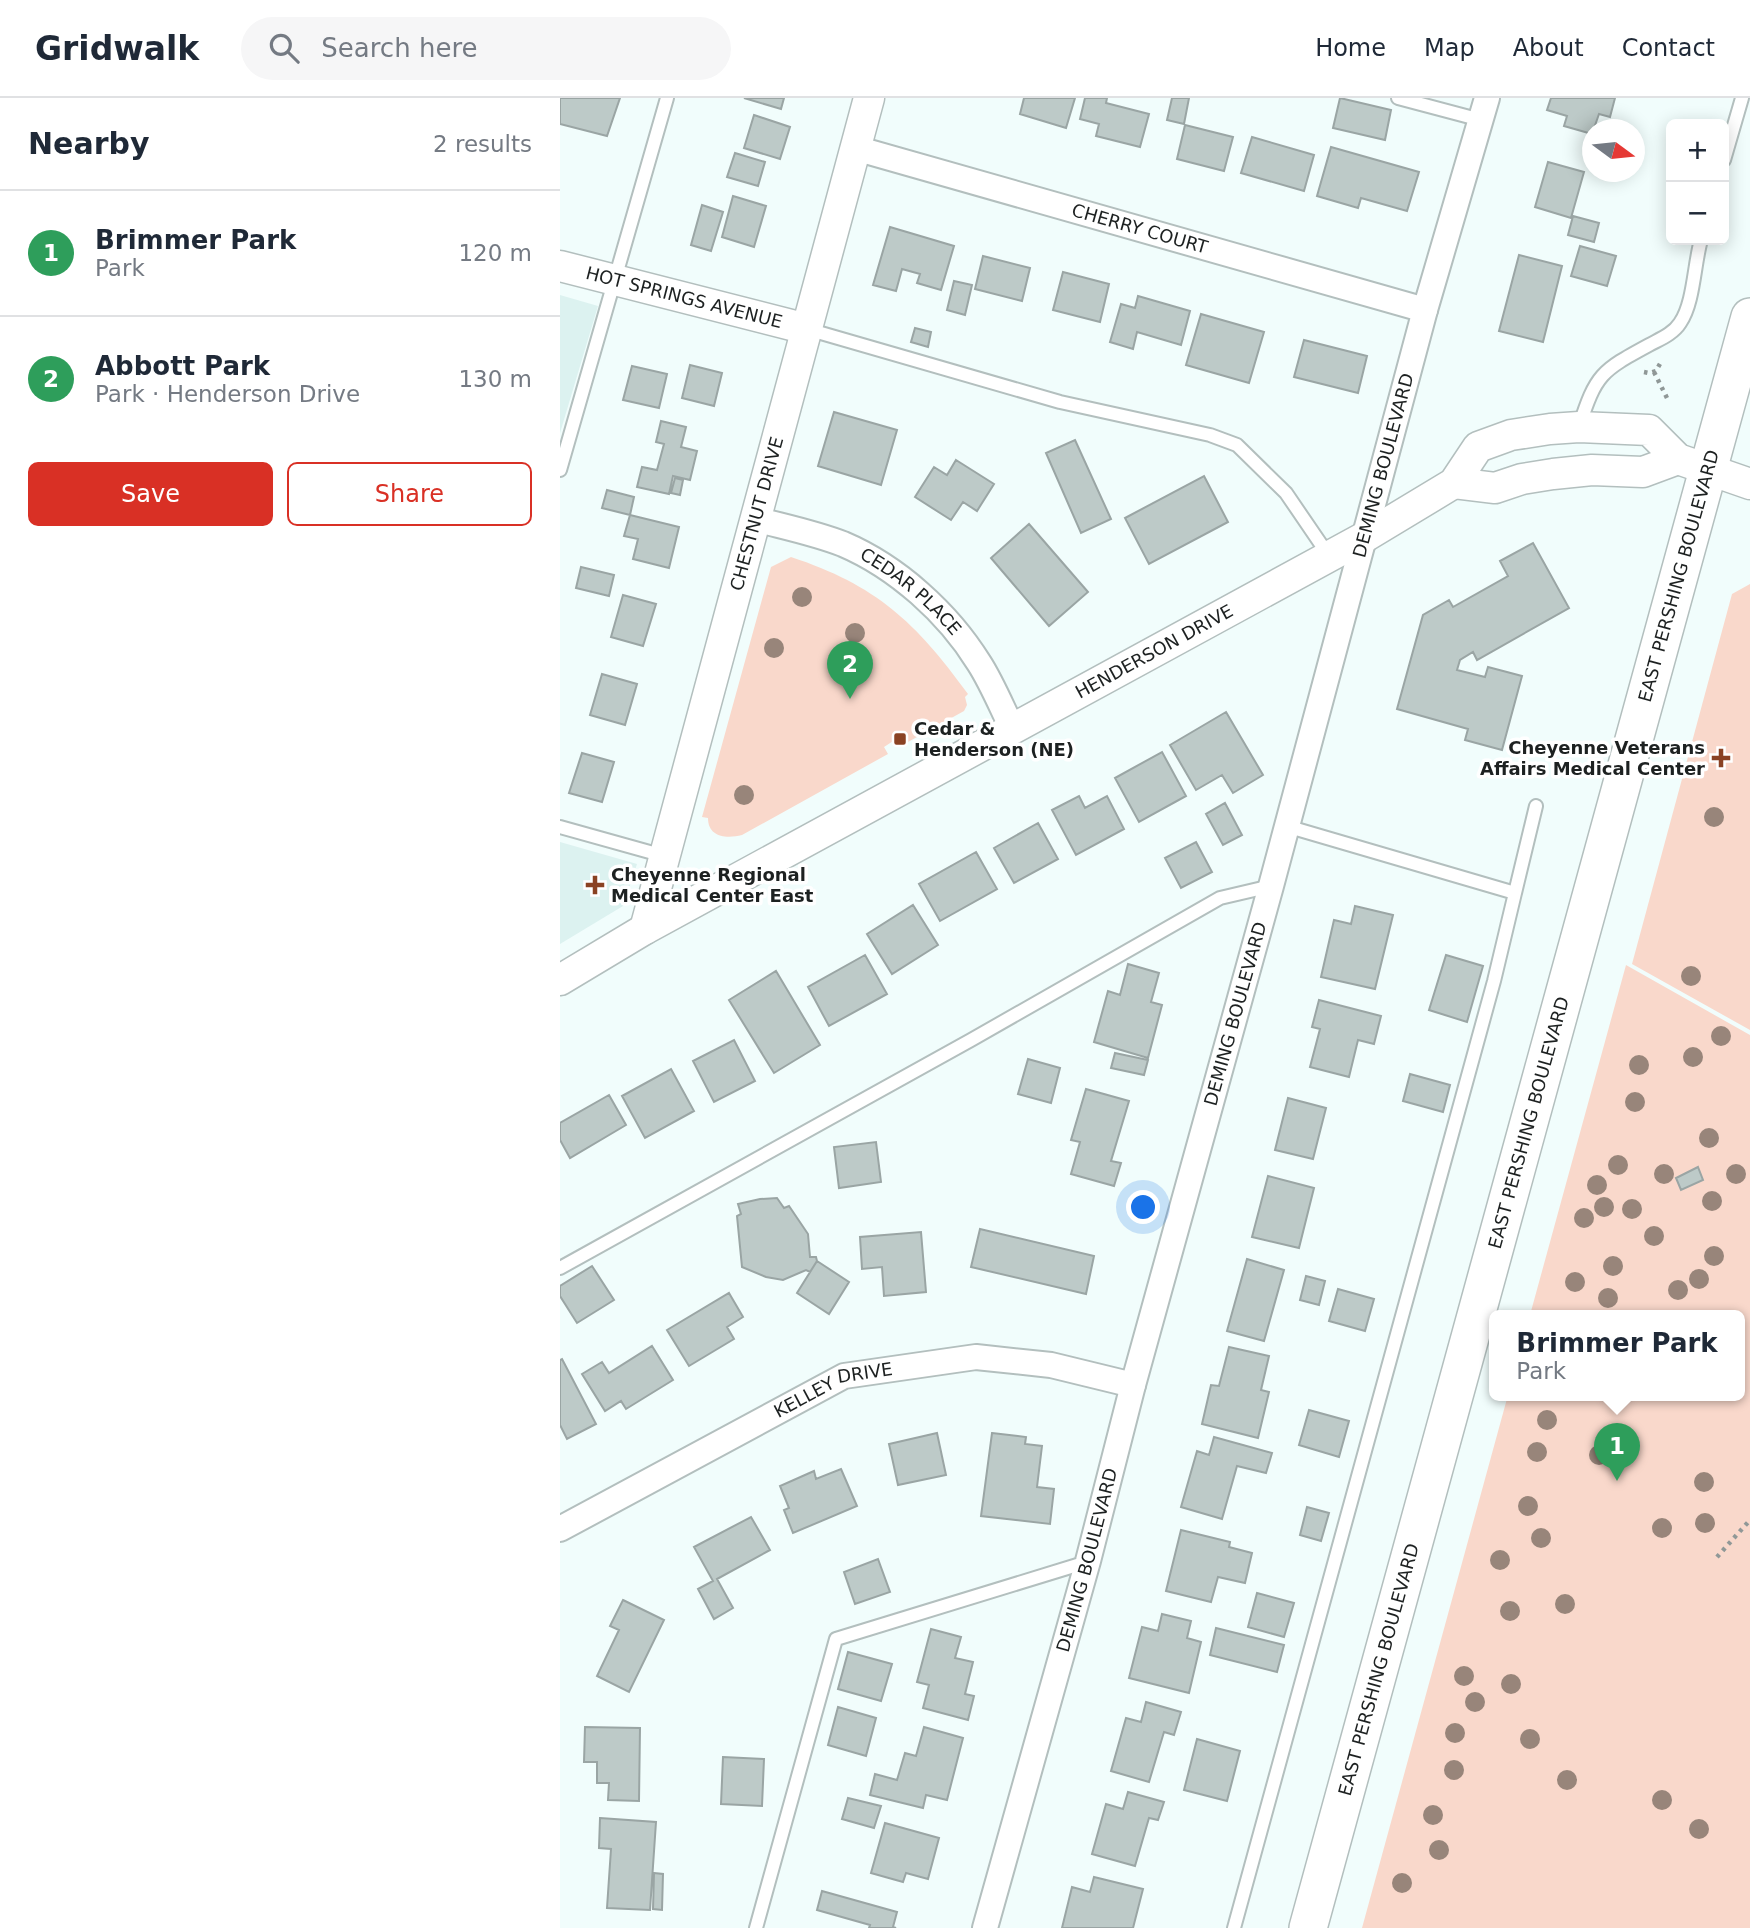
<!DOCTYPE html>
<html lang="en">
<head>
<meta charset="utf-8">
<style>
	body { margin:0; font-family:"DejaVu Sans",sans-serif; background:#f6f6f7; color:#1f2937 }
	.controls { position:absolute; right:21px; top:21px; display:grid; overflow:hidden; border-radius:10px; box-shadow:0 4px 18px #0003 }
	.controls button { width:63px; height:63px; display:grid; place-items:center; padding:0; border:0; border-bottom:2px solid #e0e1e3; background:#fff; color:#1f2937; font:35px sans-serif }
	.compass { position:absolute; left:1022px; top:21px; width:63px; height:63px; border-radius:50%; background:#fff; box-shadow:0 4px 18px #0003; rotate:105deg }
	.you { position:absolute; left:584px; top:1110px; width:24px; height:24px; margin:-18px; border:5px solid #fff; border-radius:50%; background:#1a73e8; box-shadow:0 0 0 10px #1a73e833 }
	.badge { display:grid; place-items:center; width:46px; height:46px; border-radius:50%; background:#d93025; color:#fff; font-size:23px; font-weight:700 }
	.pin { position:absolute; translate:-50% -58px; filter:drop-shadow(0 2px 4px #0008) }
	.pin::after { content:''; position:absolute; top:37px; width:24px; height:21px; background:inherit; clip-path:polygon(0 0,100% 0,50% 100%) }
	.popup { position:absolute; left:929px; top:1212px; width:256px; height:91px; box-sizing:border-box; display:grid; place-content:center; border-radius:10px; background:#fff; filter:drop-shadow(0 2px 5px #0005); font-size:23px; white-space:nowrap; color:#747a83 }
	.popup b { font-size:26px; color:#1f2937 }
	.popup::after { content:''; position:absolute; left:50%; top:100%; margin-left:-14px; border:14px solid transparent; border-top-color:#fff }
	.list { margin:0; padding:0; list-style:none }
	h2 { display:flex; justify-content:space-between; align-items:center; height:91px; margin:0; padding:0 28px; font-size:30px }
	h2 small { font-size:23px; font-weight:400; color:#747a83 }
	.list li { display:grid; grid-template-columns:46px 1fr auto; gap:21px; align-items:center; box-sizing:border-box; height:126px; padding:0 28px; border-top:2px solid #e0e1e3 }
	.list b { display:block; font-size:26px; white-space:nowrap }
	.list p { margin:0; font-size:23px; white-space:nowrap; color:#747a83 }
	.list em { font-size:23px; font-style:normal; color:#747a83 }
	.actions { display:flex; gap:14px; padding:21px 28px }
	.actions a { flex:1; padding:16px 0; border:2px solid #d93025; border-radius:10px; text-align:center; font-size:24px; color:#d93025 }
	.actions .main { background:#d93025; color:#fff }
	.icon { flex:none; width:38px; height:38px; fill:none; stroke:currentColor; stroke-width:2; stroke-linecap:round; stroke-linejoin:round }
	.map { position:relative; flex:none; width:1190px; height:1830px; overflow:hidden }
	header { display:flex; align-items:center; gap:42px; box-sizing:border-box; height:98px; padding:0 35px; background:#fff; border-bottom:2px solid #e0e1e3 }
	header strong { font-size:33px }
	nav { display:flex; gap:38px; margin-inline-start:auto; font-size:24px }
	.search { width:490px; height:63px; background:#f6f6f7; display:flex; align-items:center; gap:18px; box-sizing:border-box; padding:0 24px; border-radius:38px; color:#747a83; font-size:26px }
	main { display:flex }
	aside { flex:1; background:#fff }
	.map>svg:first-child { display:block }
	.built { fill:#dcf2f0 }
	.green { fill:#f9d8cb }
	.building { fill:#bdcac8; stroke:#9aa5a4; stroke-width:2 }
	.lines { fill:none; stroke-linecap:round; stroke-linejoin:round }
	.service-casing { stroke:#b3bfbe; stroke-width:16 }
	.minor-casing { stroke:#b3bfbe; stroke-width:28 }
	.tertiary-casing { stroke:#b3bfbe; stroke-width:33 }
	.primary-casing { stroke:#b3bfbe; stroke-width:40 }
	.path { stroke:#909897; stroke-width:4.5; stroke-dasharray:3.5 5; stroke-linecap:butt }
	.service { stroke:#fff; stroke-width:12 }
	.minor { stroke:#fff; stroke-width:24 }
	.tertiary { stroke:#fff; stroke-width:30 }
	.primary { stroke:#fff; stroke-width:37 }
	.tree { fill:#98857a }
	.poi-dot { fill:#8a4223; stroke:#fff; stroke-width:2.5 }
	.labels { text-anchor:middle; stroke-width:7; stroke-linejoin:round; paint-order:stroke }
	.street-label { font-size:18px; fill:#1d2121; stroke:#fff }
	.poi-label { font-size:18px; font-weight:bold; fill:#1d2121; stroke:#fff; text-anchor:start }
</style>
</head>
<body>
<header>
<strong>Gridwalk</strong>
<div class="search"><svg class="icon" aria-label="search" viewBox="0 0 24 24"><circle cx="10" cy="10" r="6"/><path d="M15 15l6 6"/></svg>Search here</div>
<nav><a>Home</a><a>Map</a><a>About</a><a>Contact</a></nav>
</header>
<main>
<aside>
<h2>Nearby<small>2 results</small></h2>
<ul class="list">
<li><span class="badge" style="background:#2e9e5b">1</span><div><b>Brimmer Park</b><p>Park</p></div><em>120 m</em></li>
<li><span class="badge" style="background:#2e9e5b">2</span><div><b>Abbott Park</b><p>Park · Henderson Drive</p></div><em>130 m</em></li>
</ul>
<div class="actions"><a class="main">Save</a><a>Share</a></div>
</aside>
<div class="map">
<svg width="1190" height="1830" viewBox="0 0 1190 1830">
	<rect width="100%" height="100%" fill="#f1fdfc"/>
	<path class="built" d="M0 197 38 208 0 335Z
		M0 744 77 766 63 808 0 846Z"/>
	<path class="green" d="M231 459C316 487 356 524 408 596L405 599 407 607 404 613 348 644 344 636 324 649 328 656 182 737C166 741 148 739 148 720L142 719 211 469Z
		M1190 486V932L1072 866 1172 496Z
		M1066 867 1190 937V1830H802L948 1297H1180V1217H970Z"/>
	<path class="building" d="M0 0H60L47 38 0 26Z
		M184 0H224L221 11Z
		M464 0H515L506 30 460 16Z
		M525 0H547L546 5 589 16 580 49 536 38 539 26 520 21Z
		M612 0H629L624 26 607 22Z
		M780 0 831 12 825 42 773 30Z
		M991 0H1055L1050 19 1039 16 1032 36 1004 28 1007 18 987 12Z
		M194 17 230 29 220 61 184 50Z
		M625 27 673 39 664 73 617 61Z
		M692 39 754 57 744 93 681 75Z
		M771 49 859 74 847 113 801 100 798 110 757 98Z
		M175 55 205 64 198 88 167 79Z
		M988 64 1024 74 1011 120 975 109Z
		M173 98 206 108 194 149 162 139Z
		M142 107 163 114 151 153 131 147Z
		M1013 118 1039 125 1034 144 1008 137Z
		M330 129 394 148 381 192 357 185 360 176 342 171 336 193 313 187Z
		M1020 148 1056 158 1047 188 1011 178Z
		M959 157 1002 168 983 244 939 233Z
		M423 158 470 170 462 203 415 191Z
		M503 174 549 186 540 224 493 212Z
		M394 183 412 187 405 217 387 212Z
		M578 198 630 213 621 247 577 234 573 251 550 244 561 206 575 210Z
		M641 216 704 234 689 285 626 267Z
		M355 230 371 234 368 249 351 244Z
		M744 242 807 258 798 295 734 279Z
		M130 267 162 275 154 308 122 300Z
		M72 268 107 276 99 310 63 302Z
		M274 314 337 332 321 387 258 368Z
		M101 323 126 329 121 349 137 353 130 382 113 378 109 396 77 389 82 369 97 372 104 346 96 344Z
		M515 342 551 421 521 435 486 355Z
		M396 362 434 386 417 413 403 404 391 422 355 399 374 369 387 377Z
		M644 378 668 424 589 466 565 420Z
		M115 380 123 382 120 397 111 395Z
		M47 392 74 399 70 417 42 410Z
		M70 417 119 429 109 470 73 461 78 441 64 438Z
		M469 426 528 494 489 528 431 460Z
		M973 445 1009 510 917 562 913 554 900 562 897 572 925 579 928 569 962 578 942 652 905 642 908 631 837 611 863 517 889 502 893 509 948 478 940 463Z
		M21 469 54 477 49 498 16 490Z
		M63 497 96 506 83 548 51 539Z
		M42 576 77 586 65 627 30 617Z
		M666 614 703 677 673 695 662 677 636 692 610 647Z
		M602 654 626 698 579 724 555 680Z
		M22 655 54 664 42 704 9 695Z
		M519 698 525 710 547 698 564 731 516 757 492 712Z
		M665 705 682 737 663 747 646 716Z
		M478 725 498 761 454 785 434 750Z
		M636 744 652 774 621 790 605 760Z
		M416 754 437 791 380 823 359 786Z
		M353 807 378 847 332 876 307 836Z
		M795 808 833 817 815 891 761 879 774 822 791 826Z
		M305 857 327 896 269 928 248 889Z
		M886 857 923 868 907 924 869 912Z
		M568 866 599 875 591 904 602 907 588 960 534 944 548 893 560 897Z
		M216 873 260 947 214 975 169 902Z
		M759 902 821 918 814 946 798 942 789 979 750 969 760 931 752 929Z
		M174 942 195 983 154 1004 133 963Z
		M555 955 588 962 584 977 551 970Z
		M468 961 500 970 491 1005 458 996Z
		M111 971 134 1013 85 1040 62 998Z
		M850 976 890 987 883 1014 843 1003Z
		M526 991 569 1003 551 1063 561 1065 554 1088 511 1076 520 1044 511 1042Z
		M49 997 66 1027 10 1060 0 1042V1025Z
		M728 1000 766 1010 753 1061 715 1052Z
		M316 1044 321 1084 279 1090 274 1049Z
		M1138 1069 1143 1082 1121 1092 1116 1080Z
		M708 1078 754 1090 739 1150 692 1139Z
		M217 1100 224 1110 229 1108 248 1136 250 1159H256L257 1163 250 1174 246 1172 223 1182 206 1179 182 1169 177 1118 181 1116 178 1106 200 1101Z
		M420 1131 534 1158 526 1196 411 1169Z
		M361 1134 366 1194 324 1198 322 1169 302 1171 300 1139Z
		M687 1161 724 1172 704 1243 667 1233Z
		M257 1163 289 1184 269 1216 237 1195Z
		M32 1168 54 1202 17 1225 0 1198V1188Z
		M746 1178 765 1183 759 1207 740 1202Z
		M778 1191 814 1201 805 1233 769 1223Z
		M169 1195 183 1219 167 1229 174 1241 129 1268 107 1232Z
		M92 1248 113 1282 66 1311 61 1303 45 1313 22 1276 42 1264 49 1275Z
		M669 1249 709 1258 701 1292 709 1294 698 1340 642 1326 651 1287 659 1288Z
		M2 1261 36 1326 7 1341 0 1327V1262Z
		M749 1312 789 1323 779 1359 739 1347Z
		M377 1335 386 1377 338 1387 329 1346Z
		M432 1335 466 1339 465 1346 482 1348 477 1389 494 1391 490 1426 421 1418Z
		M654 1339 712 1355 706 1375 677 1368 662 1421 621 1409 637 1353 649 1357Z
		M281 1371 297 1408 233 1435 224 1412 229 1410 220 1388 254 1373 256 1381Z
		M747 1409 769 1415 761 1443 740 1437Z
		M191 1419 210 1452 157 1481 173 1510 154 1521 138 1491 153 1483 134 1449Z
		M621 1432 670 1444 669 1449 692 1455 685 1485 658 1479 651 1504 606 1493Z
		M318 1461 330 1494 295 1506 284 1474Z
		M697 1495 734 1505 724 1539 688 1529Z
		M63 1502 104 1522 69 1594 37 1578 59 1532 50 1528Z
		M602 1516 631 1523 627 1540 641 1544 629 1595 569 1580 582 1529 598 1533Z
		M656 1530 724 1547 717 1574 650 1557Z
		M371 1531 401 1539 395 1560 413 1564 405 1596 414 1598 408 1622 363 1610 369 1587 357 1584Z
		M288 1554 332 1566 321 1603 278 1591Z
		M586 1604 621 1614 614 1637 604 1634 589 1684 551 1673 566 1620 581 1624Z
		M278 1609 316 1620 306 1658 268 1647Z
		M25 1629 80 1630 79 1703 48 1702 49 1685H37V1664H24Z
		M364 1629 403 1640 387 1702 366 1697 363 1710 310 1697 315 1676 337 1682 345 1655 356 1658Z
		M637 1641 680 1653 667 1703 624 1692Z
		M163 1659 204 1661 202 1708 161 1706Z
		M568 1694 604 1704 598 1722 589 1720 575 1768 532 1756 546 1706 563 1711Z
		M288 1700 321 1708 314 1730 282 1721Z
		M40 1720 96 1724 90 1812 47 1810 51 1751 39 1750Z
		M325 1725 379 1740 368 1781 346 1775 343 1784 311 1775Z
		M94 1775 103 1776 102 1812 93 1811Z
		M534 1779 583 1791 573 1830H502L512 1789 530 1794Z
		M262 1793 337 1814 333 1829 336 1830H309L310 1827 257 1812Z"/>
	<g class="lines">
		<defs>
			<path id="service" d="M838 0 921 22
				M1164 62 1182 0
				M247 231 500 304 650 337 677 347 726 395 769 458
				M1019 329C1036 276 1041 273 1089 247 1100 241 1113 236 1120 225 1134 205 1134 166 1141 142
				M0 372 107 0
				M0 729 104 758
				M955 795 976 708
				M0 1170 411 942 660 800 711 788
				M196 1830 276 1541 527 1464
				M674 1830 934 883 955 795 726 728"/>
			<g id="minor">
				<path id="s1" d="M295 50 865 212"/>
				<path id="s2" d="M195 421C225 429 255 435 283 446 337 469 388 515 419 565 432 585 442 610 453 632"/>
				<path id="s3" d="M0 1431 284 1278 416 1259 491 1267 573 1287"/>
				<path id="s4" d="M425 1830 528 1463 573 1287 711 788 865 212 927 0"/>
			</g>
			<g id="tertiary">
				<path id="s5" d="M0 168 247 231"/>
				<path d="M894 385 935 390 962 381 993 376 1032 372 1083 374 1118 361"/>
				<path id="s6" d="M85 831 309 0"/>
				<path id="s7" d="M0 882 85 831 803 440 894 385 918 349 951 337 990 331 1019 329 1089 332 1118 361 1190 386"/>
			</g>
			<g id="primary">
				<path id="s8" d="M748 1830 1190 219"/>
			</g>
		</defs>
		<use href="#service" class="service-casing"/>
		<use href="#minor" class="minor-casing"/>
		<use href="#tertiary" class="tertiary-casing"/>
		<use href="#primary" class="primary-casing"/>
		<path class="path" d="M1084 274 1089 275 1096 273 1101 264
			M1094 274 1109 304
			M1157 1459 1190 1422"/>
		<use href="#service" class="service"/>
		<use href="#minor" class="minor"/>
		<use href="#tertiary" class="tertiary"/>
		<use href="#primary" class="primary"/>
	</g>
	<g class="tree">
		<circle cx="242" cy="499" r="10"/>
		<circle cx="295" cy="535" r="10"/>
		<circle cx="214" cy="550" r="10"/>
		<circle cx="184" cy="697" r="10"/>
		<circle cx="1154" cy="719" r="10"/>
		<circle cx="1131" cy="878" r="10"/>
		<circle cx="1161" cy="938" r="10"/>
		<circle cx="1133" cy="959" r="10"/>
		<circle cx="1079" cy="967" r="10"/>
		<circle cx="1075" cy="1004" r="10"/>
		<circle cx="1149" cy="1040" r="10"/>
		<circle cx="1058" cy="1067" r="10"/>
		<circle cx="1104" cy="1076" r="10"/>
		<circle cx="1176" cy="1076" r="10"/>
		<circle cx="1037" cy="1087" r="10"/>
		<circle cx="1152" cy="1103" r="10"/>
		<circle cx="1044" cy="1109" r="10"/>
		<circle cx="1072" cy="1111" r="10"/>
		<circle cx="1024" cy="1120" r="10"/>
		<circle cx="1094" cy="1138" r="10"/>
		<circle cx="1154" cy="1158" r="10"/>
		<circle cx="1053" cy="1168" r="10"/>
		<circle cx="1139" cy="1181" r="10"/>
		<circle cx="1015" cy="1184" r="10"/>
		<circle cx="1118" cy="1192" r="10"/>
		<circle cx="1048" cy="1200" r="10"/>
		<circle cx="987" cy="1322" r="10"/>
		<circle cx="977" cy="1354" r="10"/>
		<circle cx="1039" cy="1357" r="10"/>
		<circle cx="1144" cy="1384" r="10"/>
		<circle cx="968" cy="1408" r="10"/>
		<circle cx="1145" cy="1425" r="10"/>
		<circle cx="1102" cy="1430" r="10"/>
		<circle cx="981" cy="1440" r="10"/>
		<circle cx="940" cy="1462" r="10"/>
		<circle cx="1005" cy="1506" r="10"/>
		<circle cx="950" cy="1513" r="10"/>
		<circle cx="904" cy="1578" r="10"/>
		<circle cx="951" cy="1586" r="10"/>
		<circle cx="915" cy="1604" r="10"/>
		<circle cx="895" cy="1635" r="10"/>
		<circle cx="970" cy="1641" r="10"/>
		<circle cx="894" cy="1672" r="10"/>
		<circle cx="1007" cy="1682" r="10"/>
		<circle cx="1102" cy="1702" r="10"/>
		<circle cx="873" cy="1717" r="10"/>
		<circle cx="1139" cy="1731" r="10"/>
		<circle cx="879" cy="1752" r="10"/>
		<circle cx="842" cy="1785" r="10"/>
	</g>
	<g class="poi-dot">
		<rect x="333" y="634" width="14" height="14" rx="3.5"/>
		<path d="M1157.5 649.5h7v7h7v7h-7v7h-7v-7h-7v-7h7z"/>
		<path d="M31.5 776.5h7v7h7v7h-7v7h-7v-7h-7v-7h7z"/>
	</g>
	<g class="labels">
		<g class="street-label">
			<text dy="6" stroke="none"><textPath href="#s1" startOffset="296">CHERRY COURT</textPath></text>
			<text dy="6" stroke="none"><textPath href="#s5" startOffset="128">HOT SPRINGS AVENUE</textPath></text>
			<text dy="6" stroke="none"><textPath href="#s4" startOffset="1516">DEMING BOULEVARD</textPath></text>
			<text dy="6" stroke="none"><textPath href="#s6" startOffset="430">CHESTNUT DRIVE</textPath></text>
			<text dy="6" stroke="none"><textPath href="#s8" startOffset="1402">EAST PERSHING BOULEVARD</textPath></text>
			<text dy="6" stroke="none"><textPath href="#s2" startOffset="175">CEDAR PLACE</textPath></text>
			<text dy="6" stroke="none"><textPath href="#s7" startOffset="679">HENDERSON DRIVE</textPath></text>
			<text dy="6" stroke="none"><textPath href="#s4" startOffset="948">DEMING BOULEVARD</textPath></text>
			<text dy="6" stroke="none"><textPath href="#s8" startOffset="835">EAST PERSHING BOULEVARD</textPath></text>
			<text dy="6" stroke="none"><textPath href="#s3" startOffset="308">KELLEY DRIVE</textPath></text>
			<text dy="6" stroke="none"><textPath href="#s4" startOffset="382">DEMING BOULEVARD</textPath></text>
			<text dy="6" stroke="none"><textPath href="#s8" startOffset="268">EAST PERSHING BOULEVARD</textPath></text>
		</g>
		<g class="poi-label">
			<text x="354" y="637">Cedar &amp;<tspan x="354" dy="21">Henderson (NE)</tspan></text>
			<text x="1145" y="656" text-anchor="end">Cheyenne Veterans<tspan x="1145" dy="21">Affairs Medical Center</tspan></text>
			<text x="51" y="783">Cheyenne Regional<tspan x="51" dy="21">Medical Center East</tspan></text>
		</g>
	</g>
</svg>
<div class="controls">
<button>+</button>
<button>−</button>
</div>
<svg class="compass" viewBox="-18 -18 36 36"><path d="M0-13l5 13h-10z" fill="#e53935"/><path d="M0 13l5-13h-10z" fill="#747a83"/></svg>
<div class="you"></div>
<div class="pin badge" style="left:1057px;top:1383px;background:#2e9e5b">1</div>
<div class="popup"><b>Brimmer Park</b>Park</div>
<div class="pin badge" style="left:290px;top:601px;background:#2e9e5b">2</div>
</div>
</main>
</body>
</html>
